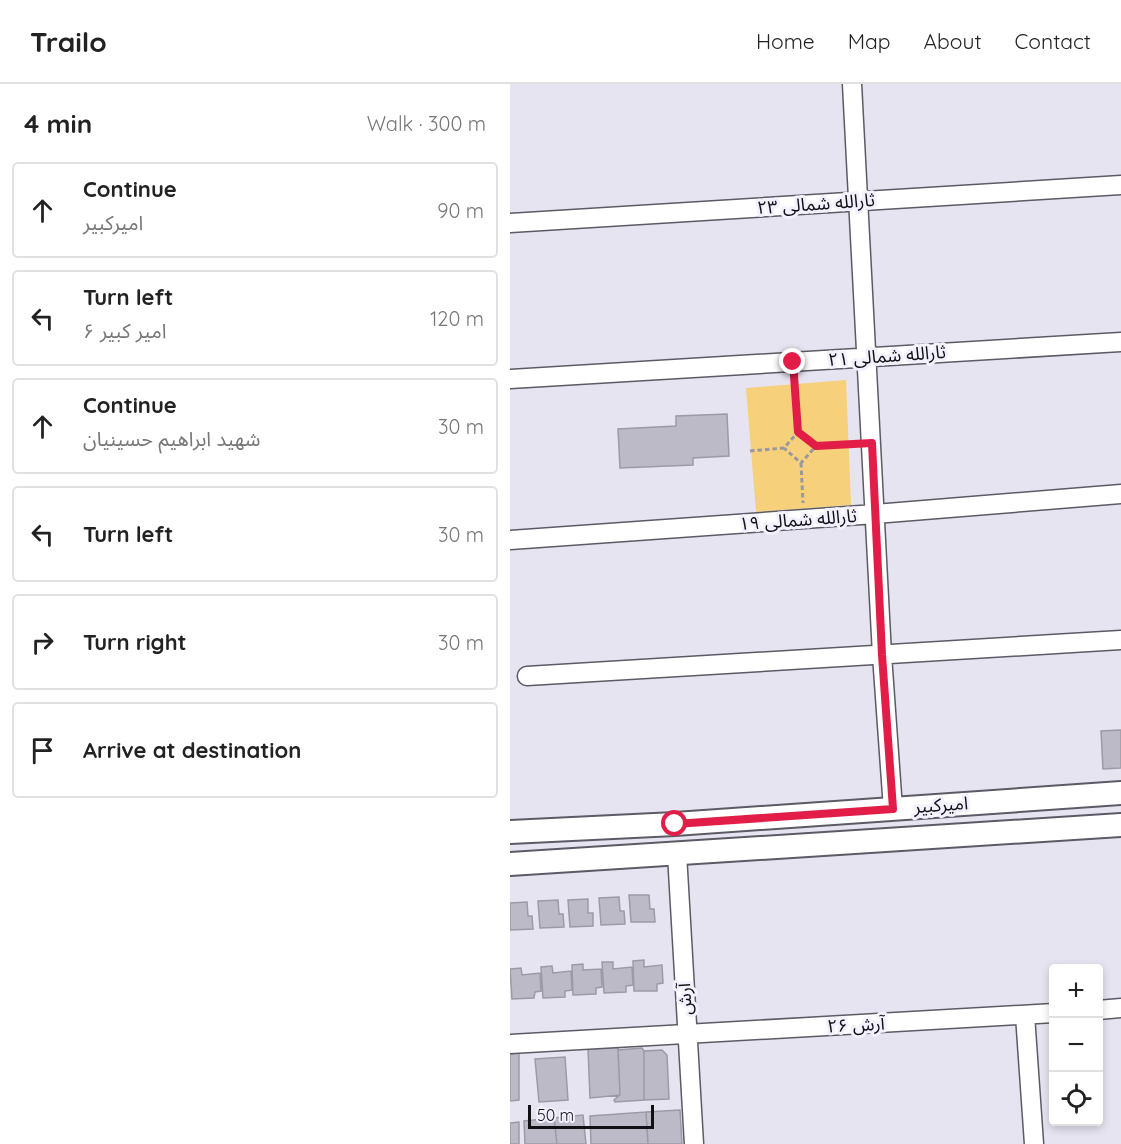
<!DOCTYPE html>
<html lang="en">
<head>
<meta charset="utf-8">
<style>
	body { margin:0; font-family:Quicksand,"Noto Sans Arabic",sans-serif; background:#f6f6f6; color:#222 }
	.controls { position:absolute; right:18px; bottom:18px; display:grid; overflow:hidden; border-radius:6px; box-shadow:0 3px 9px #0003 }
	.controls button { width:54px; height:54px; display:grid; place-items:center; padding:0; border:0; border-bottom:2px solid #e0e0e0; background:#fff; color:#222; font:30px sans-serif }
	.scale { position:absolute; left:18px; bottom:15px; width:126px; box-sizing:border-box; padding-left:6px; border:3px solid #111115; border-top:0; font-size:16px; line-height:21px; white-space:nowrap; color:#111115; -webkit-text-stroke:4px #f3f1fd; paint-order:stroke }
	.stop { position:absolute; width:18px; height:18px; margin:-14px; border:4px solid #e11d48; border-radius:50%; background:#fff }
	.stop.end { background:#e11d48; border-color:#fff; box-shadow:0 2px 6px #0008 }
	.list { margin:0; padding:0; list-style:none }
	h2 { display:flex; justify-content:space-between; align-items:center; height:78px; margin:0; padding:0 24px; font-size:26px }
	h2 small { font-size:20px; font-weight:400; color:#767676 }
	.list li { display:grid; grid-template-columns:39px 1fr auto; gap:18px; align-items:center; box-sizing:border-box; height:96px; margin:0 12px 12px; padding:0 12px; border:2px solid #e0e0e0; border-radius:6px }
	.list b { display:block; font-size:22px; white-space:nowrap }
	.list p { margin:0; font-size:20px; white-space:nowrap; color:#767676 }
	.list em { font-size:20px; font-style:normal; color:#767676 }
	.icon { flex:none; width:33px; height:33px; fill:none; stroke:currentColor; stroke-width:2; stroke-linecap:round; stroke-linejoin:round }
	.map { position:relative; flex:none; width:611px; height:1060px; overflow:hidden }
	header { display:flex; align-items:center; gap:36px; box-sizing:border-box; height:84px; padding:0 30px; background:#fff; border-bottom:2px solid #e0e0e0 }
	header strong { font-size:28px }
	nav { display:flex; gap:33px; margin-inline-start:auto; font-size:21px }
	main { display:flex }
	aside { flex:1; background:#fff }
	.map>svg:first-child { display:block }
	.green { fill:#f6d07a }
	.building { fill:#bcbac6; stroke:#9c9aa5; stroke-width:1.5 }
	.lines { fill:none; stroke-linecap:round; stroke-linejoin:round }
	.minor-casing { stroke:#5c5a64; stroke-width:21 }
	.tertiary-casing { stroke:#5c5a64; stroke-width:26 }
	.path { stroke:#9998a1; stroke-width:3; stroke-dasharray:4.5 3; stroke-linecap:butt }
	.minor { stroke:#fff; stroke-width:18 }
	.tertiary { stroke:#fff; stroke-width:22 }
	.route { stroke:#e11d48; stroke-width:8 }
	.labels { text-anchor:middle; stroke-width:6; stroke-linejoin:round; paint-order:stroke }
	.street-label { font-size:18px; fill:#111115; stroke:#f3f1fd }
</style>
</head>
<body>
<header>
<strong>Trailo</strong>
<nav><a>Home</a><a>Map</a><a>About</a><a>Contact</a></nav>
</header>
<main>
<aside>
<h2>4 min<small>Walk · 300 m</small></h2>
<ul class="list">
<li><svg class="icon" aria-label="ahead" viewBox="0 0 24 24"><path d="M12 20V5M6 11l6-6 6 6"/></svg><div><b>Continue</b><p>امیرکبیر</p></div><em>90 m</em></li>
<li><svg class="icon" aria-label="left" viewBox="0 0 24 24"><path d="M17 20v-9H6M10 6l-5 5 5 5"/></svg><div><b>Turn left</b><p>امیر کبیر ۶</p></div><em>120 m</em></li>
<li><svg class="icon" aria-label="ahead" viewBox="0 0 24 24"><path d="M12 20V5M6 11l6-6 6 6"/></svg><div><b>Continue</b><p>شهید ابراهیم حسینیان</p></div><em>30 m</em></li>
<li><svg class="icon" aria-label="left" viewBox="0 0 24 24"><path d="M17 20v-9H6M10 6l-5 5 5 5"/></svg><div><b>Turn left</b></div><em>30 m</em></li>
<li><svg class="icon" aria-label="right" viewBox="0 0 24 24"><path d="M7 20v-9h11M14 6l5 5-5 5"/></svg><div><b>Turn right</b></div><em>30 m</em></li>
<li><svg class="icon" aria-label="arrive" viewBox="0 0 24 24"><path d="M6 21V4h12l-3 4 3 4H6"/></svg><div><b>Arrive at destination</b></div></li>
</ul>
</aside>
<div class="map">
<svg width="611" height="1060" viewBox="0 0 611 1060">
	<rect width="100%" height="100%" fill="#e6e4f0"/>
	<path class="green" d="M336 296 341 421 246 428 236 304Z"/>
	<path class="building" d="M217 330 219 372 183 374V381L110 384 108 345 166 342V332Z
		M611 646V684L593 685 591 647Z
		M119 811H139L140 825H144L145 838H121Z
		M109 813 110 827H114L115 840 91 841 89 814Z
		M78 815V829H83V842L60 843 58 816Z
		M48 816 49 830H53L54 843 30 844 28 817Z
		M17 818 18 832H22L23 845 0 846V819Z
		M134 876V883L152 881 153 899 147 900V907H124L123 877Z
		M92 878H103V885L122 883 123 901 116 902V908L94 909Z
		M73 880V886L91 885 92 903 86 904V910L63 911 62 881Z
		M42 882 43 889 61 887 62 906 55 907V913L33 914 31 883Z
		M11 884 12 891 30 889 31 907 25 908 24 914 2 915 0 885Z
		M108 963 110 1011 80 1014 78 965Z
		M132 964 134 967V1016L105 1018 104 1016 110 1011 108 966Z
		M152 966 157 971 159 1015 134 1016V967Z
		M9 969V1016L0 1017V970Z
		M55 973 58 1016 29 1018 25 975Z
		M170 1026 172 1060H138L136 1028Z
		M136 1028 138 1060H81L80 1032Z
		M73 1031 76 1060H47L44 1034Z
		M44 1034 47 1060H15L14 1037Z
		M9 1038V1060H0V1039Z"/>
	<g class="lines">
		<defs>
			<path id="minor" d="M342 0 372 571 383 725
				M0 139 611 101
				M0 295 611 258
				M0 456 365 430 611 410
				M17 592 611 556
				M167 770 184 1060
				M588 926 611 924
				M515 931 524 1060
				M0 960 544 929"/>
			<path id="tertiary" d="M0 748 165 740 611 709
				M0 780 611 741"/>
		</defs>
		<use href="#minor" class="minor-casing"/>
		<use href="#tertiary" class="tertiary-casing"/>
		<path class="path" d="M284 293 288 348
			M306 362 346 360
			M240 367 274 364 288 348 306 362 291 379 274 364
			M291 379 293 419"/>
		<use href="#minor" class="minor"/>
		<use href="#tertiary" class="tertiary"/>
	</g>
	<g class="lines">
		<path class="route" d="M165 740 383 725 372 571 362 359 306 362 288 348 283 278"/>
	</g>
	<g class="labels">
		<g class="street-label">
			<text transform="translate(306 120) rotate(-4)" y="6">ثارالله شمالی ۲۳</text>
			<text transform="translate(377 272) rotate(-4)" y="6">ثارالله شمالی ۲۱</text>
			<text transform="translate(288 436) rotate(-4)" y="6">ثارالله شمالی ۱۹</text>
			<text transform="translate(431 721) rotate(-4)" y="6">امیرکبیر</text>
			<text transform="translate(175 915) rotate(-93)" y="6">آرش</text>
			<text transform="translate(346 941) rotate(-3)" y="6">آرش ۲۶</text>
		</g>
	</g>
</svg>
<div class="controls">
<button>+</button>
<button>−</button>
<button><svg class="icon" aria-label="locate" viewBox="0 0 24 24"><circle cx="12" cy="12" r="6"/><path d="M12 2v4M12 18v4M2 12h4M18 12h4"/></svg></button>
</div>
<div class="scale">50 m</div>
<div class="stop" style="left:165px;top:740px"></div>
<div class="stop end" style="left:283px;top:278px"></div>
</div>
</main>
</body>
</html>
